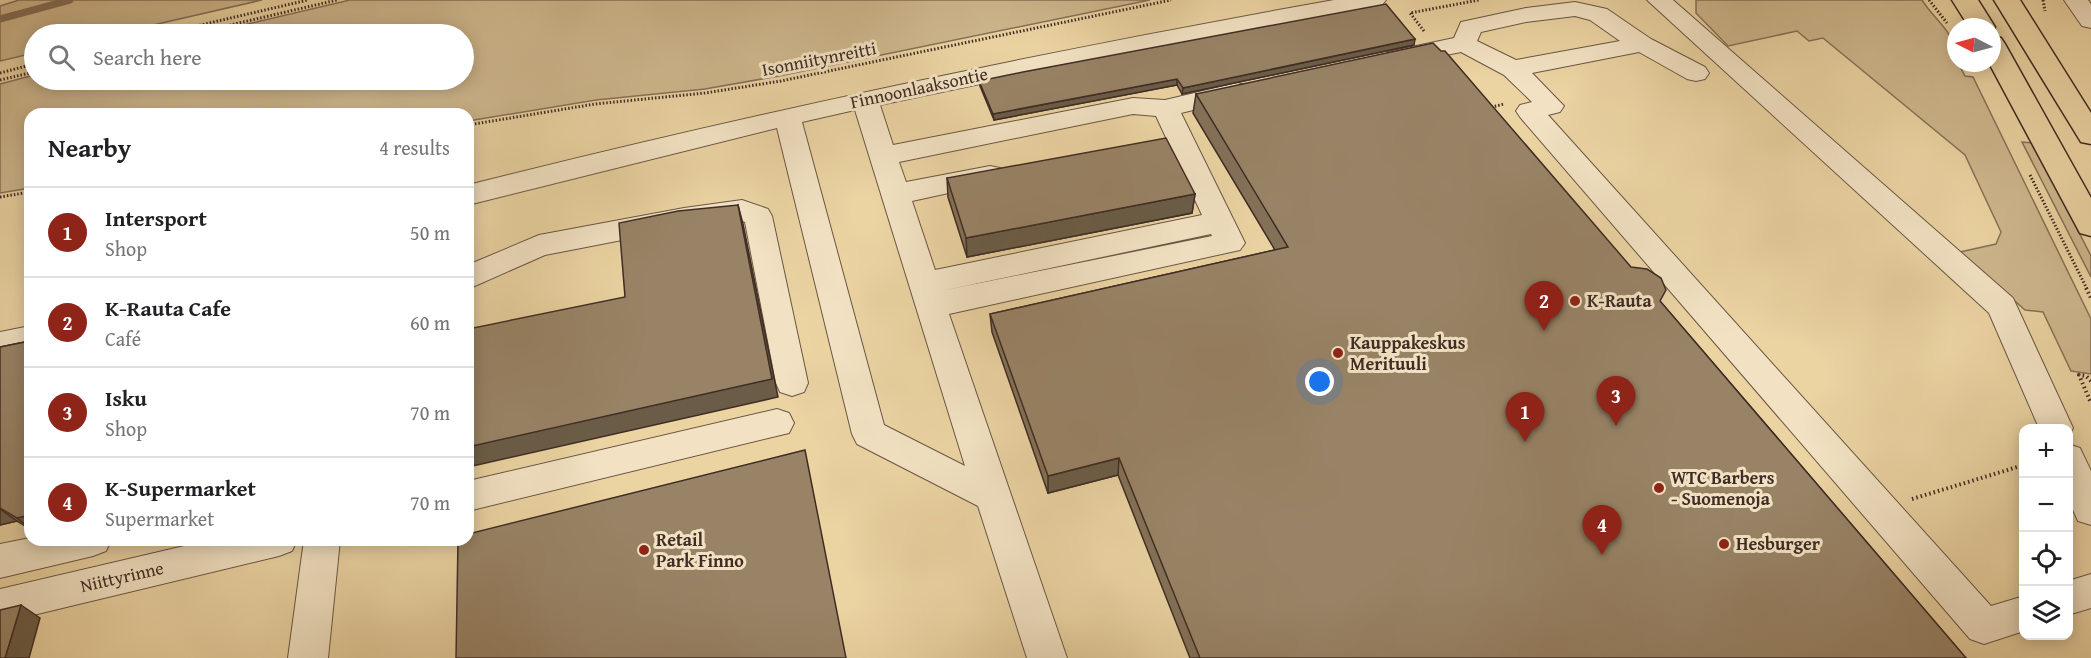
<!DOCTYPE html>
<html lang="en">
<head>
<meta charset="utf-8">
<style>
	body { margin:0; font-family:"Gentium Book Plus",serif; background:#f6f6f6; color:#202124 }
	.controls { position:absolute; right:18px; bottom:18px; display:grid; overflow:hidden; border-radius:12px; box-shadow:0 3px 15px #0003 }
	.controls button { width:54px; height:54px; display:grid; place-items:center; padding:0; border:0; border-bottom:2px solid #e0e0e0; background:#fff; color:#202124; font:30px sans-serif }
	.compass { position:absolute; left:1947px; top:18px; width:54px; height:54px; border-radius:50%; background:#fff; box-shadow:0 3px 15px #0003; rotate:276deg }
	.you { position:absolute; left:1320px; top:382px; width:21px; height:21px; margin:-15px; border:4px solid #fff; border-radius:50%; background:#1a73e8; box-shadow:0 0 0 9px #1a73e833 }
	.badge { display:grid; place-items:center; width:39px; height:39px; border-radius:50%; background:#8f2418; color:#fff; font-size:20px; font-weight:700 }
	.pin { position:absolute; translate:-50% -50px; filter:drop-shadow(0 2px 3px #0008) }
	.pin::after { content:''; position:absolute; top:32px; width:21px; height:18px; background:inherit; clip-path:polygon(0 0,100% 0,50% 100%) }
	.list { margin:0; padding:0; list-style:none }
	h2 { display:flex; justify-content:space-between; align-items:center; height:78px; margin:0; padding:0 24px; font-size:26px }
	h2 small { font-size:20px; font-weight:400; color:#757577 }
	.list li { display:grid; grid-template-columns:39px 1fr auto; gap:18px; align-items:center; box-sizing:border-box; height:90px; padding:0 24px; border-top:2px solid #e0e0e0 }
	.list b { display:block; font-size:22px; white-space:nowrap }
	.list p { margin:0; font-size:20px; white-space:nowrap; color:#757577 }
	.list em { font-size:20px; font-style:normal; color:#757577 }
	.icon { flex:none; width:33px; height:33px; fill:none; stroke:currentColor; stroke-width:2; stroke-linecap:round; stroke-linejoin:round }
	.map { position:relative; flex:none; width:2091px; height:658px; overflow:hidden }
	.search { position:absolute; background:#fff; box-shadow:0 3px 15px #0003; left:24px; top:24px; width:450px; height:66px; display:flex; align-items:center; gap:15px; box-sizing:border-box; padding:0 21px; border-radius:33px; color:#757577; font-size:22px }
	.panel { position:absolute; background:#fff; box-shadow:0 3px 15px #0003; left:24px; top:108px; width:450px; height:438px; border-radius:18px }
	.map>svg:first-child { display:block }
	.green { fill:#ceb78d; stroke:#867259; stroke-width:1.5 }
	.lines { fill:none; stroke-linecap:round; stroke-linejoin:round }
	.stream { stroke:#836e57; stroke-width:7 }
	.minor-casing { stroke:#6a5644; stroke-width:2 }
	.major-casing { stroke:#3f2c25; stroke-width:3 }
	.path-far1 { stroke:#3f2c25; stroke-width:3; stroke-dasharray:1.5 2; stroke-linecap:butt }
	.path { stroke:#3f2c25; stroke-width:4; stroke-dasharray:1.5 3; stroke-linecap:butt }
	.minor { fill:#f2e2c3; fill-rule:evenodd }
	.major { fill:#ebd3a2; fill-rule:evenodd }
	.wall { fill:#837158; stroke:#3f2c25; stroke-width:1.5 }
	.shaded-wall { fill:#6a5c47; stroke:#3f2c25; stroke-width:1.5 }
	.building { fill:#988366; stroke:#3f2c25; stroke-width:1.5 }
	.poi-dot { fill:#8f2418; stroke:#f2e2c3; stroke-width:2 }
	.labels { text-anchor:middle; stroke-width:6; stroke-linejoin:round; paint-order:stroke }
	.street-label { font-size:18px; fill:#3f2c25; stroke:#f2e2c3 }
	.poi-label { font-size:18px; font-weight:bold; fill:#3f2c25; stroke:#f2e2c3; text-anchor:start }
</style>
</head>
<body>
<div class="map">
<svg width="2091" height="658" viewBox="0 0 2091 658">
	<rect width="100%" height="100%" fill="#ebd3a2"/>
	<filter id="stains"><feTurbulence type="fractalNoise" baseFrequency=".00333" numOctaves="4"/><feColorMatrix values="0 0 0 0 .2 0 0 0 0 .09 0 0 0 0 .02 0 0 0 .5 -.17"/></filter>
	<radialGradient id="worn" r=".72"><stop offset=".6" stop-color="#630" stop-opacity="0"/><stop offset="1" stop-color="#630" stop-opacity=".3"/></radialGradient>
	<path class="green" d="M19 0H262L114 34H34V53L0 61V6Z
		M350 0H1150L779 76 705 89 596 100 468 121V114H30V188L0 193V84L34 75V80H464V34H205Z
		M1696 0H1922C1938 25 1956 30 1956 63H1958L1965 76 1973 77 2091 319V374L2071 371 2043 312 2025 310 1960 252 1996 244 2001 232 1965 155 1823 38 1809 41 1797 31 1728 46 1696 13Z
		M2022 142 2033 143 2091 256V277Z"/>
	<g class="lines">
		<path class="stream" d="M0 19 70 0"/>
		<defs>
			<path id="minor" d="M1334 0H1386L1382 5 1374 7 1146 49 880 105 893 145 1133 98 1165 100 1237 83 1246 85 1250 91 1246 97 1181 113 1245 243 1240 250 949 314 1067 658H1027L978 506 857 444 852 434 777 128 468 205V185C754 113 1042 52 1334 0ZM855 110 965 466 884 425 802 122ZM1133 114 1156 116 1202 215 935 270 912 201 990 184 1000 182 1004 175 1000 168 990 166 906 182 899 162ZM1211 234 1212 236 941 291Z
				M1647 0H1673L2013 298 2073 428 2068 437V428H2039L1989 313Z
				M2064 0H2088L2091 4V28L2082 26Z
				M1575 2 1607 9 1651 39 1705 67 1709 73 1705 79 1696 81 1687 79 1639 52 1532 73 1564 106 1560 112 1548 115 1991 606 2024 596V631L1984 644 1970 639 1520 117 1516 111 1520 105 1532 102 1504 75 1461 52 1397 65 1388 62 1384 57 1388 52 1454 38 1461 22 1526 8ZM1575 16 1590 20 1620 41 1516 60 1477 41 1481 32 1526 22Z
				M742 200 768 209 772 216 808 383 804 392 792 396 780 392 776 383 745 222 740 220 684 228 545 255 468 289V265L539 235 684 208Z
				M30 326V350L0 356V332Z
				M777 409 789 413 794 423 789 433 468 511V481Z
				M2068 444 2080 448 2091 471V525L2078 521 2068 499Z
				M30 538V540H111L106 551 93 556 0 578V544Z
				M210 540H297L292 551 279 556 0 623V589Z
				M304 540H340L328 658H288Z
				M2091 574V608L2068 615V581Z"/>
			<path id="major" d="M1952 0H1978L1995 27 1992 31V27H1969Z
				M1994 0H2020L2091 113V144L2081 142Z
				M1992 36 2001 38 2005 44 2091 198V236L2080 233 1989 63H1992Z"/>
		</defs>
		<use href="#minor" class="minor-casing"/>
		<use href="#major" class="major-casing"/>
		<path class="path-far1" d="M1929 0 1947 23
			M2043 0 2045 11
			M1424 31 1410 13 1479 0
			M162 34 308 0
			M192 34 337 0
			M0 73 34 64
			M0 80 34 72
			M1488 108 1504 104
			M468 125 595 104 705 93 781 81 1171 0
			M2030 175 2087 289
			M0 197 30 192"/>
		<path class="path" d="M2086 288 2091 298
			M2091 381 2086 376 2079 375 2091 403
			M1912 499 2024 465"/>
		<use href="#minor" class="minor"/>
		<use href="#major" class="major"/>
	</g>
	<path class="wall" d="M1414 45 1182 94 1177 85 994 120 980 86 979 81Z
		M1196 94 1660 301 1966 658H1190L1118 475 1048 493 992 332 990 314 1275 250 1193 113Z
		M947 178 1195 194 1192 213 967 257 948 197Z
		M30 341V529L17 521 0 525V347Z"/>
	<path class="shaded-wall" d="M1415 39 1414 45 1182 94 1183 88Z
		M1177 79V85L994 120 993 114Z
		M1195 194 1192 213 967 257 966 238Z
		M738 205 743 224 778 397 468 467V447Z
		M1119 458 1118 475 1048 493V476Z
		M0 509 17 521 0 525Z
		M30 515V528L17 518Z
		M21 605 40 618 29 658H5Z"/>
	<path class="building" d="M1386 4 1415 39 1183 88 1177 79 993 114 979 81 1023 72Z
		M1433 43 1441 51H1445L1631 267 1647 269 1661 278 1666 290 1660 301 1966 658H1200L1119 458 1048 476 990 314 1288 247 1196 94Z
		M1166 138 1195 194 966 238 947 178Z
		M738 205 772 379 468 447V329L625 297 619 223 678 211Z
		M30 341V515L17 518 0 508V347Z
		M805 450 846 658H456L458 540H468V534Z
		M21 605 5 658H0V610Z"/>
	<g class="poi-dot">
		<circle cx="1575" cy="301" r="6"/>
		<circle cx="1338" cy="353" r="6"/>
		<circle cx="1659" cy="488" r="6"/>
		<circle cx="1724" cy="544" r="6"/>
		<circle cx="644" cy="550" r="6"/>
	</g>
	<g class="labels">
		<g class="street-label">
			<text transform="translate(819 59) rotate(-11)" y="6">Isonniitynreitti</text>
			<text transform="translate(919 88) rotate(-12)" y="6">Finnoonlaaksontie</text>
			<text transform="translate(122 577) rotate(-13)" y="6">Niittyrinne</text>
		</g>
		<g class="poi-label">
			<text x="1587" y="307">K-Rauta</text>
			<text x="1350" y="349">Kauppakeskus<tspan x="1350" dy="21">Merituuli</tspan></text>
			<text x="1671" y="484">WTC Barbers<tspan x="1671" dy="21">- Suomenoja</tspan></text>
			<text x="656" y="546">Retail<tspan x="656" dy="21">Park Finno</tspan></text>
			<text x="1736" y="550">Hesburger</text>
		</g>
	</g>
	<rect width="100%" height="100%" filter="url(#stains)"/>
	<rect width="100%" height="100%" fill="url(#worn)"/>
</svg>
<div class="controls">
<button>+</button>
<button>−</button>
<button><svg class="icon" aria-label="locate" viewBox="0 0 24 24"><circle cx="12" cy="12" r="6"/><path d="M12 2v4M12 18v4M2 12h4M18 12h4"/></svg></button>
<button><svg class="icon" aria-label="layers" viewBox="0 0 24 24"><path d="M12 4l9 5-9 5-9-5zM3 14l9 5 9-5"/></svg></button>
</div>
<svg class="compass" viewBox="-18 -18 36 36"><path d="M0-13l5 13h-10z" fill="#e53935"/><path d="M0 13l5-13h-10z" fill="#757577"/></svg>
<div class="you"></div>
<div class="pin badge" style="left:1525px;top:442px">1</div>
<div class="pin badge" style="left:1544px;top:331px">2</div>
<div class="pin badge" style="left:1616px;top:426px">3</div>
<div class="pin badge" style="left:1602px;top:555px">4</div>
<div class="search"><svg class="icon" aria-label="search" viewBox="0 0 24 24"><circle cx="10" cy="10" r="6"/><path d="M15 15l6 6"/></svg>Search here</div>
<section class="panel">
<h2>Nearby<small>4 results</small></h2>
<ul class="list">
<li><span class="badge">1</span><div><b>Intersport</b><p>Shop</p></div><em>50 m</em></li>
<li><span class="badge">2</span><div><b>K-Rauta Cafe</b><p>Café</p></div><em>60 m</em></li>
<li><span class="badge">3</span><div><b>Isku</b><p>Shop</p></div><em>70 m</em></li>
<li><span class="badge">4</span><div><b>K-Supermarket</b><p>Supermarket</p></div><em>70 m</em></li>
</ul>
</section>
</div>
</body>
</html>
